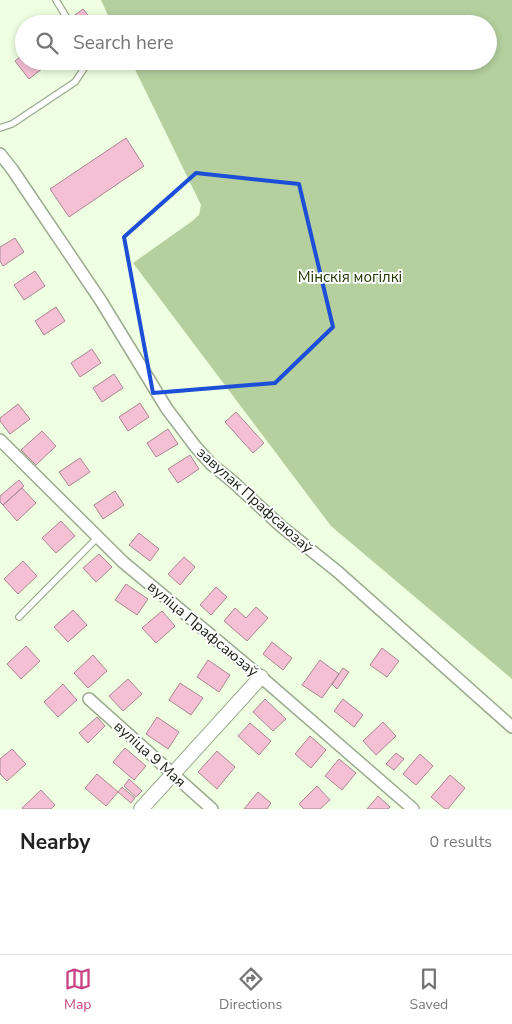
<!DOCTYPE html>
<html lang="en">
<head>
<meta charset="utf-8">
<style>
	body { margin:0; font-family:"Nunito Sans",sans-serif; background:#f6f6f6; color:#222 }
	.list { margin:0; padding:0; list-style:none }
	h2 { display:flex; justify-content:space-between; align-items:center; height:65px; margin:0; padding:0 20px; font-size:21px }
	h2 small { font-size:16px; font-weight:400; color:#767676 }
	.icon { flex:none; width:28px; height:28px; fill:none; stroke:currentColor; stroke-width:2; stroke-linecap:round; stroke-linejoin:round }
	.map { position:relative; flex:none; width:512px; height:809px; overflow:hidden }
	.search { position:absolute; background:#fff; box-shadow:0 2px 8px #0003; left:15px; right:15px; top:15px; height:55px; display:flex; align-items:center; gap:12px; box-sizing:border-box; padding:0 18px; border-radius:28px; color:#767676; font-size:19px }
	.sheet { height:145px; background:#fff }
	nav { display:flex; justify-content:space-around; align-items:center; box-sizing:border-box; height:70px; border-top:1px solid #e0e0e0; background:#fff; font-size:14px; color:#767676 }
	nav a { display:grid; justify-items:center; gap:2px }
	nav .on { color:#c94384 }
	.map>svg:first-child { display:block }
	.green { fill:#b5cf9e }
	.building { fill:#f6c0d4; stroke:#a78793 }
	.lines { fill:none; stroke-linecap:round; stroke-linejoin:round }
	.service-casing { stroke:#9cab90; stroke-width:8 }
	.minor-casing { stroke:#9cab90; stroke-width:14 }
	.tertiary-casing { stroke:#9cab90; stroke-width:16 }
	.service { stroke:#fff; stroke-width:5.5 }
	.minor { stroke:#fff; stroke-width:11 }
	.tertiary { stroke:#fff; stroke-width:14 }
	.marked { fill:none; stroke:#1d4ed8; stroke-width:4; stroke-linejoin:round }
	.labels { text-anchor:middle; stroke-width:4; stroke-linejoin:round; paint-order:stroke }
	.park-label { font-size:15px; fill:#203700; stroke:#fff }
	.street-label { font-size:15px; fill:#181e13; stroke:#fff }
</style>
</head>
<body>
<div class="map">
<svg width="512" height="809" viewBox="0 0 512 809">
	<rect width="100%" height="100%" fill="#efffe1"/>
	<path class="green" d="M101 0H512V679L331 526 133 263 191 222 199 215 201 205 131 61H488V24H112Z"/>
	<path class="building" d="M83 9 95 24H64L68 20Z
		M24 54V61H52L29 79 15 61Z
		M126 138 144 166 69 217 50 189Z
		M15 238 24 252 3 266 0 261V247Z
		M35 271 45 286 24 300 14 285Z
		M56 307 65 321 44 335 35 321Z
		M92 349 101 363 80 377 71 363Z
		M114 374 123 388 102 402 93 388Z
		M140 403 149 417 128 431 119 417Z
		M18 404 30 419 10 434 0 421V418Z
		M236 412 264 443 253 453 225 422Z
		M168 429 178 444 156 457 147 443Z
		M42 431 56 446 36 465 21 450Z
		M190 455 199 469 178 483 168 469Z
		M80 458 90 472 69 486 59 472Z
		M19 480 24 486 3 505 0 502V496Z
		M22 488 36 503 17 521 3 505Z
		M115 491 124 505 103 519 94 505Z
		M61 521 75 536 56 553 42 538Z
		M139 533 159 549 150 561 129 545Z
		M99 554 112 567 96 582 83 568Z
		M184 557 195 567 180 585 168 574Z
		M23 561 37 576 18 594 4 579Z
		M126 584 148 599 137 615 115 600Z
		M216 587 227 597 211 615 200 605Z
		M256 607 268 618 247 641 224 621 235 608 246 618Z
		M73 610 87 625 68 642 54 627Z
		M162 611 175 626 156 643 142 628Z
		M272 642 292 658 283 670 263 654Z
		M26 646 40 661 21 679 7 664Z
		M382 648 399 661 387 677 370 665Z
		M93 655 107 671 88 688 74 673Z
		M208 660 230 675 219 692 197 677Z
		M320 660 339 674 322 698 302 685Z
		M343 668 349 672 337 689 332 684Z
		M128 679 142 694 123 711 109 696Z
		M180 683 203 698 191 715 169 700Z
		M63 684 77 700 58 717 44 702Z
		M265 699 286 719 273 731 253 712Z
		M343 699 363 715 354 727 334 711Z
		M97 717 105 726 88 743 79 733Z
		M157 717 179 732 168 749 146 734Z
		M383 722 396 736 376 755 363 741Z
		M250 723 271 741 259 755 238 736Z
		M310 736 326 750 311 768 295 754Z
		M125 748 146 766 134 780 113 762Z
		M12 749 26 764 7 781 0 774V759Z
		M217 751 235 767 217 789 198 772Z
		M396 753 404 759 394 770 386 764Z
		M420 754 433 766 416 785 403 774Z
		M339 759 356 773 342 790 325 776Z
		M97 774 118 792 106 806 85 788Z
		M450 775 465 788 448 809H445L431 797Z
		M129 779 142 791 136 797 124 786Z
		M317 786 330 800 320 809H304L299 804Z
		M122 787 135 798 131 803 118 792Z
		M41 790 55 805 51 809H23L22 808Z
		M258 792 271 803 267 809H244Z
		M378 796 390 807 388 809H367Z"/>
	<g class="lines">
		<defs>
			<path id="service" d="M56 0 68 20
				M0 128 12 124 75 82 89 61
				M19 617 98 537"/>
			<path id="minor" d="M0 154 12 169 101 301 167 409 195 446 211 464 232 481 282 527 338 572 512 727
				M0 440 123 562 261 677 413 809
				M89 699 212 809"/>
			<path id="tertiary" d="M141 809 261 677"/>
		</defs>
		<use href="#service" class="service-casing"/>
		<use href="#minor" class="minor-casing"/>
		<use href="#tertiary" class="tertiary-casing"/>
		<use href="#service" class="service"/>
		<use href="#minor" class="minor"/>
		<use href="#tertiary" class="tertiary"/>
	</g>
	<path class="marked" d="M196 173 299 184 333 327 275 383 153 393 124 237Z"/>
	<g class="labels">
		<g class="park-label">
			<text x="350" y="282">Мінскія могілкі</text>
		</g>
		<g class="street-label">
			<text transform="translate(255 500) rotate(42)" y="5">завулак Прафсаюзаў</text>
			<text transform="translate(203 629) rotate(40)" y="5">вуліца Прафсаюзаў</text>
			<text transform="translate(150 754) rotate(42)" y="5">вуліца 9 Мая</text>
		</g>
	</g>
</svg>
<div class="search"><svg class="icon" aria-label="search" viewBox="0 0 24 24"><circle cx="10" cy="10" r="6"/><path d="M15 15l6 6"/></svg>Search here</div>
</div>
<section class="sheet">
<h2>Nearby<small>0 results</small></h2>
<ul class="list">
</ul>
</section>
<nav>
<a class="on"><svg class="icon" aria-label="map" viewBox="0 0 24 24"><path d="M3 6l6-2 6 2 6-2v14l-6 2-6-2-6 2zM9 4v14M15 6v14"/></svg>Map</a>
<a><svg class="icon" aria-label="directions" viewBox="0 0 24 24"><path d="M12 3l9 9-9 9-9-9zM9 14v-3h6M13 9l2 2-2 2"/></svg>Directions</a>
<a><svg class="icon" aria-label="saved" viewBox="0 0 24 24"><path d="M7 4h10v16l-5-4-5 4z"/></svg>Saved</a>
</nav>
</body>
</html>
